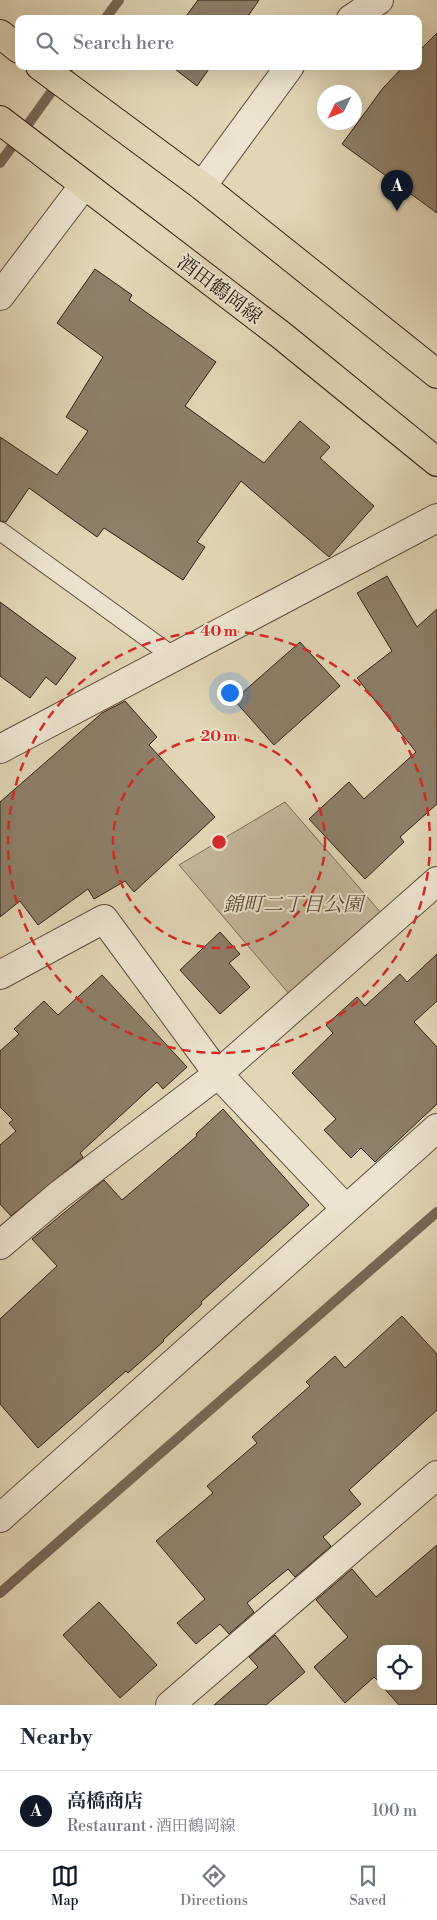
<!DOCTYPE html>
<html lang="en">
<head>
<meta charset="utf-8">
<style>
	body { margin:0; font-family:"Libre Bodoni","Noto Serif JP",serif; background:#f6f6f7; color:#1f2937 }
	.controls { position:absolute; right:15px; bottom:15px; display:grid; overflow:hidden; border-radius:10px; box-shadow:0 5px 20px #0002 }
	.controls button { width:45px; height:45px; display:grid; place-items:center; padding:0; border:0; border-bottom:1px solid #e0e1e3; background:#fff; color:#1f2937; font:25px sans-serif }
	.compass { position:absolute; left:317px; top:85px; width:45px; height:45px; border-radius:50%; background:#fff; box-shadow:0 5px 20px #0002; rotate:227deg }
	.you { position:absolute; left:229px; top:692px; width:18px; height:18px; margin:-12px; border:4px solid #fff; border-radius:50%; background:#1a73e8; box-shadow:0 0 0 8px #1a73e833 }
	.badge { display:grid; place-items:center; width:32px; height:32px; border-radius:50%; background:#111827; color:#fff; font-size:16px; font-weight:700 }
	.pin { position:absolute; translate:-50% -41px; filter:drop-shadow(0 1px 2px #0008) }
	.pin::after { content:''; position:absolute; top:26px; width:18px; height:15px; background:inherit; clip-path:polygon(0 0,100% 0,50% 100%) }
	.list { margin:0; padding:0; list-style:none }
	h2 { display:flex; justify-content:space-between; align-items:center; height:65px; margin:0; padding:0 20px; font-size:21px }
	h2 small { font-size:16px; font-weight:400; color:#747a83 }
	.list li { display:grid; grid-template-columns:32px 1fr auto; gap:15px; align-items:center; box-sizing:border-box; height:80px; padding:0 20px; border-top:1px solid #e0e1e3 }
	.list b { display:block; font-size:19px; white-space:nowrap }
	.list p { margin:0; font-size:16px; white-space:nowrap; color:#747a83 }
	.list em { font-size:16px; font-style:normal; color:#747a83 }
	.icon { flex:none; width:28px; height:28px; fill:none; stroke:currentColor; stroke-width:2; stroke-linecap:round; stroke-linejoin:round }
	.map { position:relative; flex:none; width:437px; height:1705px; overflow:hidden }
	.search { position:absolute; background:#fff; box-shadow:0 5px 20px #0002; left:15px; right:15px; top:15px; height:55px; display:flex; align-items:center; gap:12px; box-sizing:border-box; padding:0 18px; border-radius:10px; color:#747a83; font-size:19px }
	.sheet { height:145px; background:#fff }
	nav { display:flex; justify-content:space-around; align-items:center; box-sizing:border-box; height:70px; border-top:1px solid #e0e1e3; background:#fff; font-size:14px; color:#747a83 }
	nav a { display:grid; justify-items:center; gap:2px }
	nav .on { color:#111827 }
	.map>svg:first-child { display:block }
	.green { fill:#c3b79b; stroke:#7a6c58 }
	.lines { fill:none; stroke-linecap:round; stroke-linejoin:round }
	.stream { stroke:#776856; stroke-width:10 }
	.building { fill:#8d7f69; stroke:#312016 }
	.lane-casing { stroke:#5d4e3e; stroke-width:20 }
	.street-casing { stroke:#5d4e3e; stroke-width:30 }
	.primary-casing { stroke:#312016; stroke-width:30 }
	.lane { stroke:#ece4d0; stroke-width:18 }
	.street { stroke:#ece4d0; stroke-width:28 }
	.primary { stroke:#e1d6b6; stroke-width:28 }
	.ring { fill:none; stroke:#d62828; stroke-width:2.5; stroke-dasharray:9 6 }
	.labels { text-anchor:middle; stroke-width:4; stroke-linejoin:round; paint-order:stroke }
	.street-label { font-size:20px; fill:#312016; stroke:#ece4d0 }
	.park-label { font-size:20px; font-style:italic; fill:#564637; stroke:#ece4d0 }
	.centre { fill:#d62828; stroke:#ece4d0; stroke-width:2.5 }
	.ring-label { font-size:15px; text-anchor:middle; font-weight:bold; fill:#d62828; stroke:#ece4d0; stroke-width:4; stroke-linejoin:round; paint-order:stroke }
</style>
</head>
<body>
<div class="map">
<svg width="437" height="1705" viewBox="0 0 437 1705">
	<rect width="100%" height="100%" fill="#e1d6b6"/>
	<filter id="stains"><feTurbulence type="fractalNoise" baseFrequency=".004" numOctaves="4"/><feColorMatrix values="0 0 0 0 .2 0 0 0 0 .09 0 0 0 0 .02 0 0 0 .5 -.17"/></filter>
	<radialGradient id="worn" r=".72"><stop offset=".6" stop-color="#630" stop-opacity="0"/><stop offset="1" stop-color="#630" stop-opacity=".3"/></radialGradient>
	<path class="green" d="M285 802 382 914 290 995 179 865Z"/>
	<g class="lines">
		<path class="stream" d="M105 19 119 0
			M0 163 70 66
			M0 1593 437 1212"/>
	</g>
	<path class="building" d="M198 0H259L246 19H184Z
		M437 33V213L342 144 383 88 404 66H418V52Z
		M171 66H211L197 86Z
		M95 269 132 295 129 300 216 362 185 406 264 463 300 421 330 447 320 458 374 506 329 557 241 481 197 542 205 547 183 580 104 528 97 537 29 488 6 522 0 521V437L57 475 88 431 66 417 103 357 57 323Z
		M387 576 417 627 437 609V804L400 837 404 842 365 879 309 819 349 782 364 799 416 752 357 678 392 651 357 593Z
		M0 602 76 658 56 685 46 677 30 698 0 676Z
		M300 642 340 686 274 745 234 700Z
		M125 701 157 737 149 745 215 817 134 892 125 881 94 899 88 889 38 925 20 901 0 917V802L102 713Z
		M220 932 240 954 229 963 250 987 220 1014 180 970Z
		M437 954V1001L414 1022 437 1047V1104L375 1162 361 1148 351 1158 324 1130 336 1119 292 1073 333 1033 326 1025 357 997 365 1006 400 974 407 982Z
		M102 975 187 1067 163 1089 157 1082 80 1153 83 1157 11 1216 0 1204V1145L16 1131 9 1123 13 1120 0 1107V1051L19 1034 14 1029 44 1001 58 1015Z
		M223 1109 309 1205 201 1302 202 1304 163 1340 164 1341 128 1373 126 1371 38 1448 0 1404V1319L57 1266 32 1239 104 1180 122 1200 197 1136 196 1134Z
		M402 1316 437 1354V1410L349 1490 361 1504 323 1537 331 1546 295 1577 288 1569 247 1603 254 1612 229 1634 220 1624 196 1644 177 1623 205 1599 156 1541 213 1493 207 1486 257 1443 252 1437 310 1386 306 1382 335 1356 345 1368Z
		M437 1545V1705H399L382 1686H418V1649H381V1684L374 1677 345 1703 314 1667 348 1637 316 1600 352 1569 376 1597Z
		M99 1602 157 1665 120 1698 63 1635Z
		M275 1635 305 1672 266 1705H214L258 1667 249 1657Z"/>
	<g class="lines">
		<defs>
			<path id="lane" d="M0 531 174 657"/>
			<path id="street" d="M351 19 379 0
				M202 186 290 66
				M0 296 84 185
				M0 749 437 518
				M0 975 104 919 218 1074 346 1209
				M0 1245 59 1195 218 1074 437 881
				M0 1518 437 1128
				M170 1705 437 1475"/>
			<path id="primary" d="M0 34 19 49
				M40 66 202 186 437 374
				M0 120 281 335 437 462"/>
		</defs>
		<use href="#lane" class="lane-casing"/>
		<use href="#street" class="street-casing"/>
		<use href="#primary" class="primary-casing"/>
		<use href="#lane" class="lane"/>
		<use href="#street" class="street"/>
		<use href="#primary" class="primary"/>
	</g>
	<g class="ring">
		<circle cx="219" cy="842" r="106"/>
		<circle cx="219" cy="842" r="211"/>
	</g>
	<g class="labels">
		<g class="street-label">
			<text transform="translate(220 289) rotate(37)" y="7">酒田鶴岡線</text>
		</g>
		<g class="park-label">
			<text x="293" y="911">錦町二丁目公園</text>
		</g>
	</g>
	<circle cx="219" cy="842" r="8" class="centre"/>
	<g class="ring-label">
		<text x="219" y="636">40 m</text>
		<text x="219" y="741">20 m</text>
	</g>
	<rect width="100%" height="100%" filter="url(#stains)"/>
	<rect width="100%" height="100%" fill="url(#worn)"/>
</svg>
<div class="controls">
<button><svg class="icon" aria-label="locate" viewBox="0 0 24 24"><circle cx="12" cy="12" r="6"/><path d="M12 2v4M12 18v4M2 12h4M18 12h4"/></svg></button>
</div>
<svg class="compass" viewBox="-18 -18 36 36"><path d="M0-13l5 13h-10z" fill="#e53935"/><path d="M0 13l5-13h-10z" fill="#747a83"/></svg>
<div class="you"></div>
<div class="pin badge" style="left:397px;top:211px">A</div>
<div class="search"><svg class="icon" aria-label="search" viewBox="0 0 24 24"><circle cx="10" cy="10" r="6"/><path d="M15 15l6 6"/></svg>Search here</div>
</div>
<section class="sheet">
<h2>Nearby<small></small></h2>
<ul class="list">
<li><span class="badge">A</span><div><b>高橋商店</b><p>Restaurant · 酒田鶴岡線</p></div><em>100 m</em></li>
</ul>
</section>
<nav>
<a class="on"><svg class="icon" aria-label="map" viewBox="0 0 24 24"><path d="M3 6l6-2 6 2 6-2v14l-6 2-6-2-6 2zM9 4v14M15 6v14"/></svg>Map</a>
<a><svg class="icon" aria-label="directions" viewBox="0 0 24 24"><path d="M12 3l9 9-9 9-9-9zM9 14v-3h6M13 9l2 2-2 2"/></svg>Directions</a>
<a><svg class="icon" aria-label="saved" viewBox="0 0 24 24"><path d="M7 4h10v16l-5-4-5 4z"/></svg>Saved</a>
</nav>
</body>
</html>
